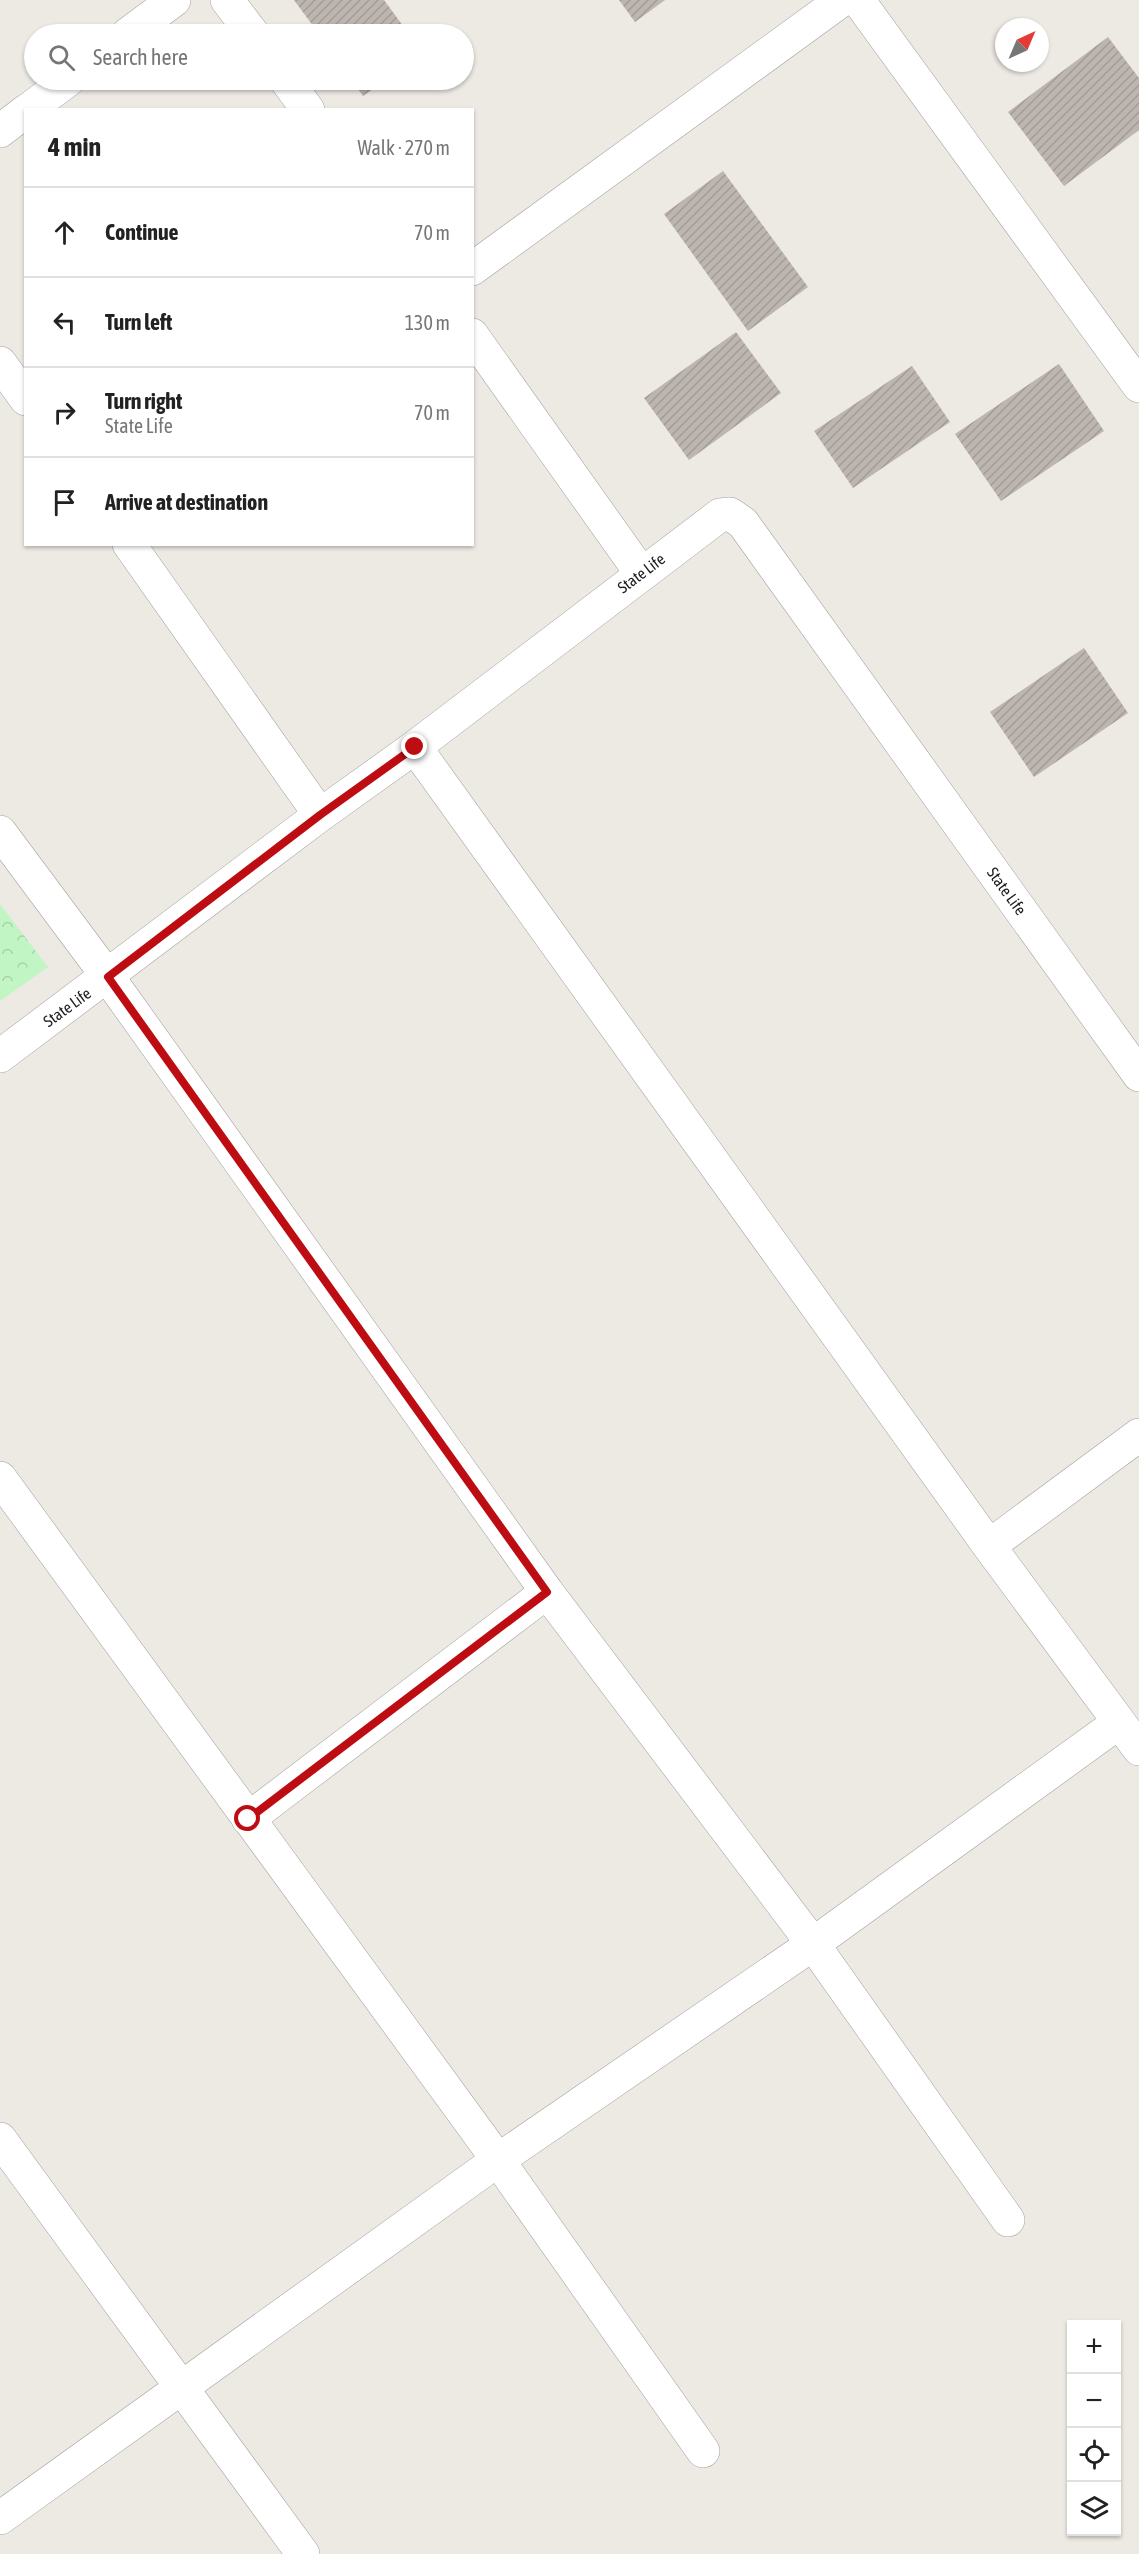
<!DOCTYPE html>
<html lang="en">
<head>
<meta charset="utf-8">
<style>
	body { margin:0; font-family:"Asap Condensed",sans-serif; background:#f2f2f2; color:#222 }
	.controls { position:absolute; right:18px; bottom:18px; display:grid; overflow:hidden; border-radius:0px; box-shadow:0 2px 4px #0004 }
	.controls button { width:54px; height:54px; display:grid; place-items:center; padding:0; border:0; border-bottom:2px solid #e0e0e0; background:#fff; color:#222; font:30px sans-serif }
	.compass { position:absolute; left:995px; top:18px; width:54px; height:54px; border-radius:50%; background:#fff; box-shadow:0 2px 4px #0004; rotate:44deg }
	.stop { position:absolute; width:18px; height:18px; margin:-14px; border:4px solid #bd0d13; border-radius:50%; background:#fff }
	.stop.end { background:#bd0d13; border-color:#fff; box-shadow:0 2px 6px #0008 }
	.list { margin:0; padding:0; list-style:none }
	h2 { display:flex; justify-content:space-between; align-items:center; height:78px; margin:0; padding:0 24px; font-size:26px }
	h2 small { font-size:20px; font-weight:400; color:#767676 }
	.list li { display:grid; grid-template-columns:39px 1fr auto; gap:18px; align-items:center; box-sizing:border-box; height:90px; padding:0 24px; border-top:2px solid #e0e0e0 }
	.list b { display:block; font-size:22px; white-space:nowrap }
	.list p { margin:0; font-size:20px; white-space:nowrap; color:#767676 }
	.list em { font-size:20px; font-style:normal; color:#767676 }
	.icon { flex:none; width:33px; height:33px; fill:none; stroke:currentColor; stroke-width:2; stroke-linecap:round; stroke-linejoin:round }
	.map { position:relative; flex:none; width:1139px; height:2554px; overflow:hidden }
	.search { position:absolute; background:#fff; box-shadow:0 2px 4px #0004; left:24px; top:24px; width:450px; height:66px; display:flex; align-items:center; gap:15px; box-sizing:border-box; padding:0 21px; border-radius:33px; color:#767676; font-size:22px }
	.panel { position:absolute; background:#fff; box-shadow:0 2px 4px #0004; left:24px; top:108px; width:450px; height:438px; border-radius:0px }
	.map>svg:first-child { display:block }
	.park { fill:url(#park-crowns) }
	.building { fill:url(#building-hatch) }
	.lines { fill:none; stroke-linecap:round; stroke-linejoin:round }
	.minor-casing { stroke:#a1a1a1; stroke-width:34 }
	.minor { stroke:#fff; stroke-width:33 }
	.route { stroke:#bd0d13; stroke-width:8 }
	.labels { text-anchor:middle; stroke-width:5; stroke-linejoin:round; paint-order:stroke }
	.street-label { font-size:16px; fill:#1d1d1d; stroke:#fff }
</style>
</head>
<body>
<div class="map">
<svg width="1139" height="2554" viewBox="0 0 1139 2554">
	<defs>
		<pattern id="park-crowns" width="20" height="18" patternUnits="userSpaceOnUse" patternTransform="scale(1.5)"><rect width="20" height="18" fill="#c2f5c4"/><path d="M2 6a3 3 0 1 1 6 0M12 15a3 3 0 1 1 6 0" fill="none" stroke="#a6d2a8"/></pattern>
		<pattern id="building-hatch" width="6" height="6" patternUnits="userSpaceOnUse" patternTransform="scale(1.5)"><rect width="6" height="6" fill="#bdb5b0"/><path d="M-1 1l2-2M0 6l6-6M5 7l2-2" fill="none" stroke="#a29b97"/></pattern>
	</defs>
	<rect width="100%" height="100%" fill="#ede9e3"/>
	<path class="park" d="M0 904 48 967 0 1001Z"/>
	<path class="building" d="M294 0H384L409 34H319Z
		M619 0H665L635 22Z
		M1108 37 1139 78V130L1064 186 1008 112Z
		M352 80H386L363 96Z
		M723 171 808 287 748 331 664 214Z
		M736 332 781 393 689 460 644 398Z
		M1059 364 1104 431 1001 501 955 434Z
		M912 366 950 422 853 488 814 431Z
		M1084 648 1128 713 1034 777 990 712Z"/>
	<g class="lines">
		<defs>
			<path id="minor" d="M227 0 253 34
				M858 0 1139 386
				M128 34 174 0
				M286 80 308 110
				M28 110 68 80
				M0 131 26 111
				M472 269 842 0
				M472 335 641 573
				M0 363 26 399
				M129 544 320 815
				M415 747 989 1546 1139 1749
				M0 832 108 977 547 1592 813 1944 1008 2220
				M0 1056 320 815 415 747 720 515 730 514 743 523 1139 1075
				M0 1478 498 2160 703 2451
				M989 1546 1139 1435
				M248 1819 547 1592
				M0 2139 303 2554
				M0 2518 498 2160 813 1944 1118 1723"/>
		</defs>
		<use href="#minor" class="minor-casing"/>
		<use href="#minor" class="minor"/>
	</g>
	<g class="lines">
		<path class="route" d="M248 1819 547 1592 108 977 320 815 415 747"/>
	</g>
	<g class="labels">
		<g class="street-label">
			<text transform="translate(641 573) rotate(-37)" y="6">State Life</text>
			<text transform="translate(1007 891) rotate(54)" y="6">State Life</text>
			<text transform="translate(67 1007) rotate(-36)" y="6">State Life</text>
		</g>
	</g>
</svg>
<div class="controls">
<button>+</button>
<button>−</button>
<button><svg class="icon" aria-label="locate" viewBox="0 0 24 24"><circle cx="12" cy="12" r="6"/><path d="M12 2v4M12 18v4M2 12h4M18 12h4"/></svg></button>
<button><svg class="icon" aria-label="layers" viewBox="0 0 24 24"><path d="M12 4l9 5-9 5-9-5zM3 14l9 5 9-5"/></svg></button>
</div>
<svg class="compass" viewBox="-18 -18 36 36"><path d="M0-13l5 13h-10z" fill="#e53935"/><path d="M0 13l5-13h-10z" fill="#767676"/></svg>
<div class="stop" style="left:248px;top:1819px"></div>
<div class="stop end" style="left:415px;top:747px"></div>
<div class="search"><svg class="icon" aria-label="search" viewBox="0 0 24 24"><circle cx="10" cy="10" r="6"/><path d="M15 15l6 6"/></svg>Search here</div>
<section class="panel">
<h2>4 min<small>Walk · 270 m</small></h2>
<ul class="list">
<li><svg class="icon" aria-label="ahead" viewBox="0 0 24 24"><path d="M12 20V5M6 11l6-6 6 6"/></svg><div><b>Continue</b></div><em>70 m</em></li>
<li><svg class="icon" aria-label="left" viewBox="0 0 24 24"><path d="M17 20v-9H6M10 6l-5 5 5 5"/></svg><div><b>Turn left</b></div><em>130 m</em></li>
<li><svg class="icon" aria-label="right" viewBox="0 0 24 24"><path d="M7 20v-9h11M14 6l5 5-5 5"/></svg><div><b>Turn right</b><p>State Life</p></div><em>70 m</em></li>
<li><svg class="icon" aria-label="arrive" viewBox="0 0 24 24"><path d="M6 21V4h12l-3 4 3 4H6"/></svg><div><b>Arrive at destination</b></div></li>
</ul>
</section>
</div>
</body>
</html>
